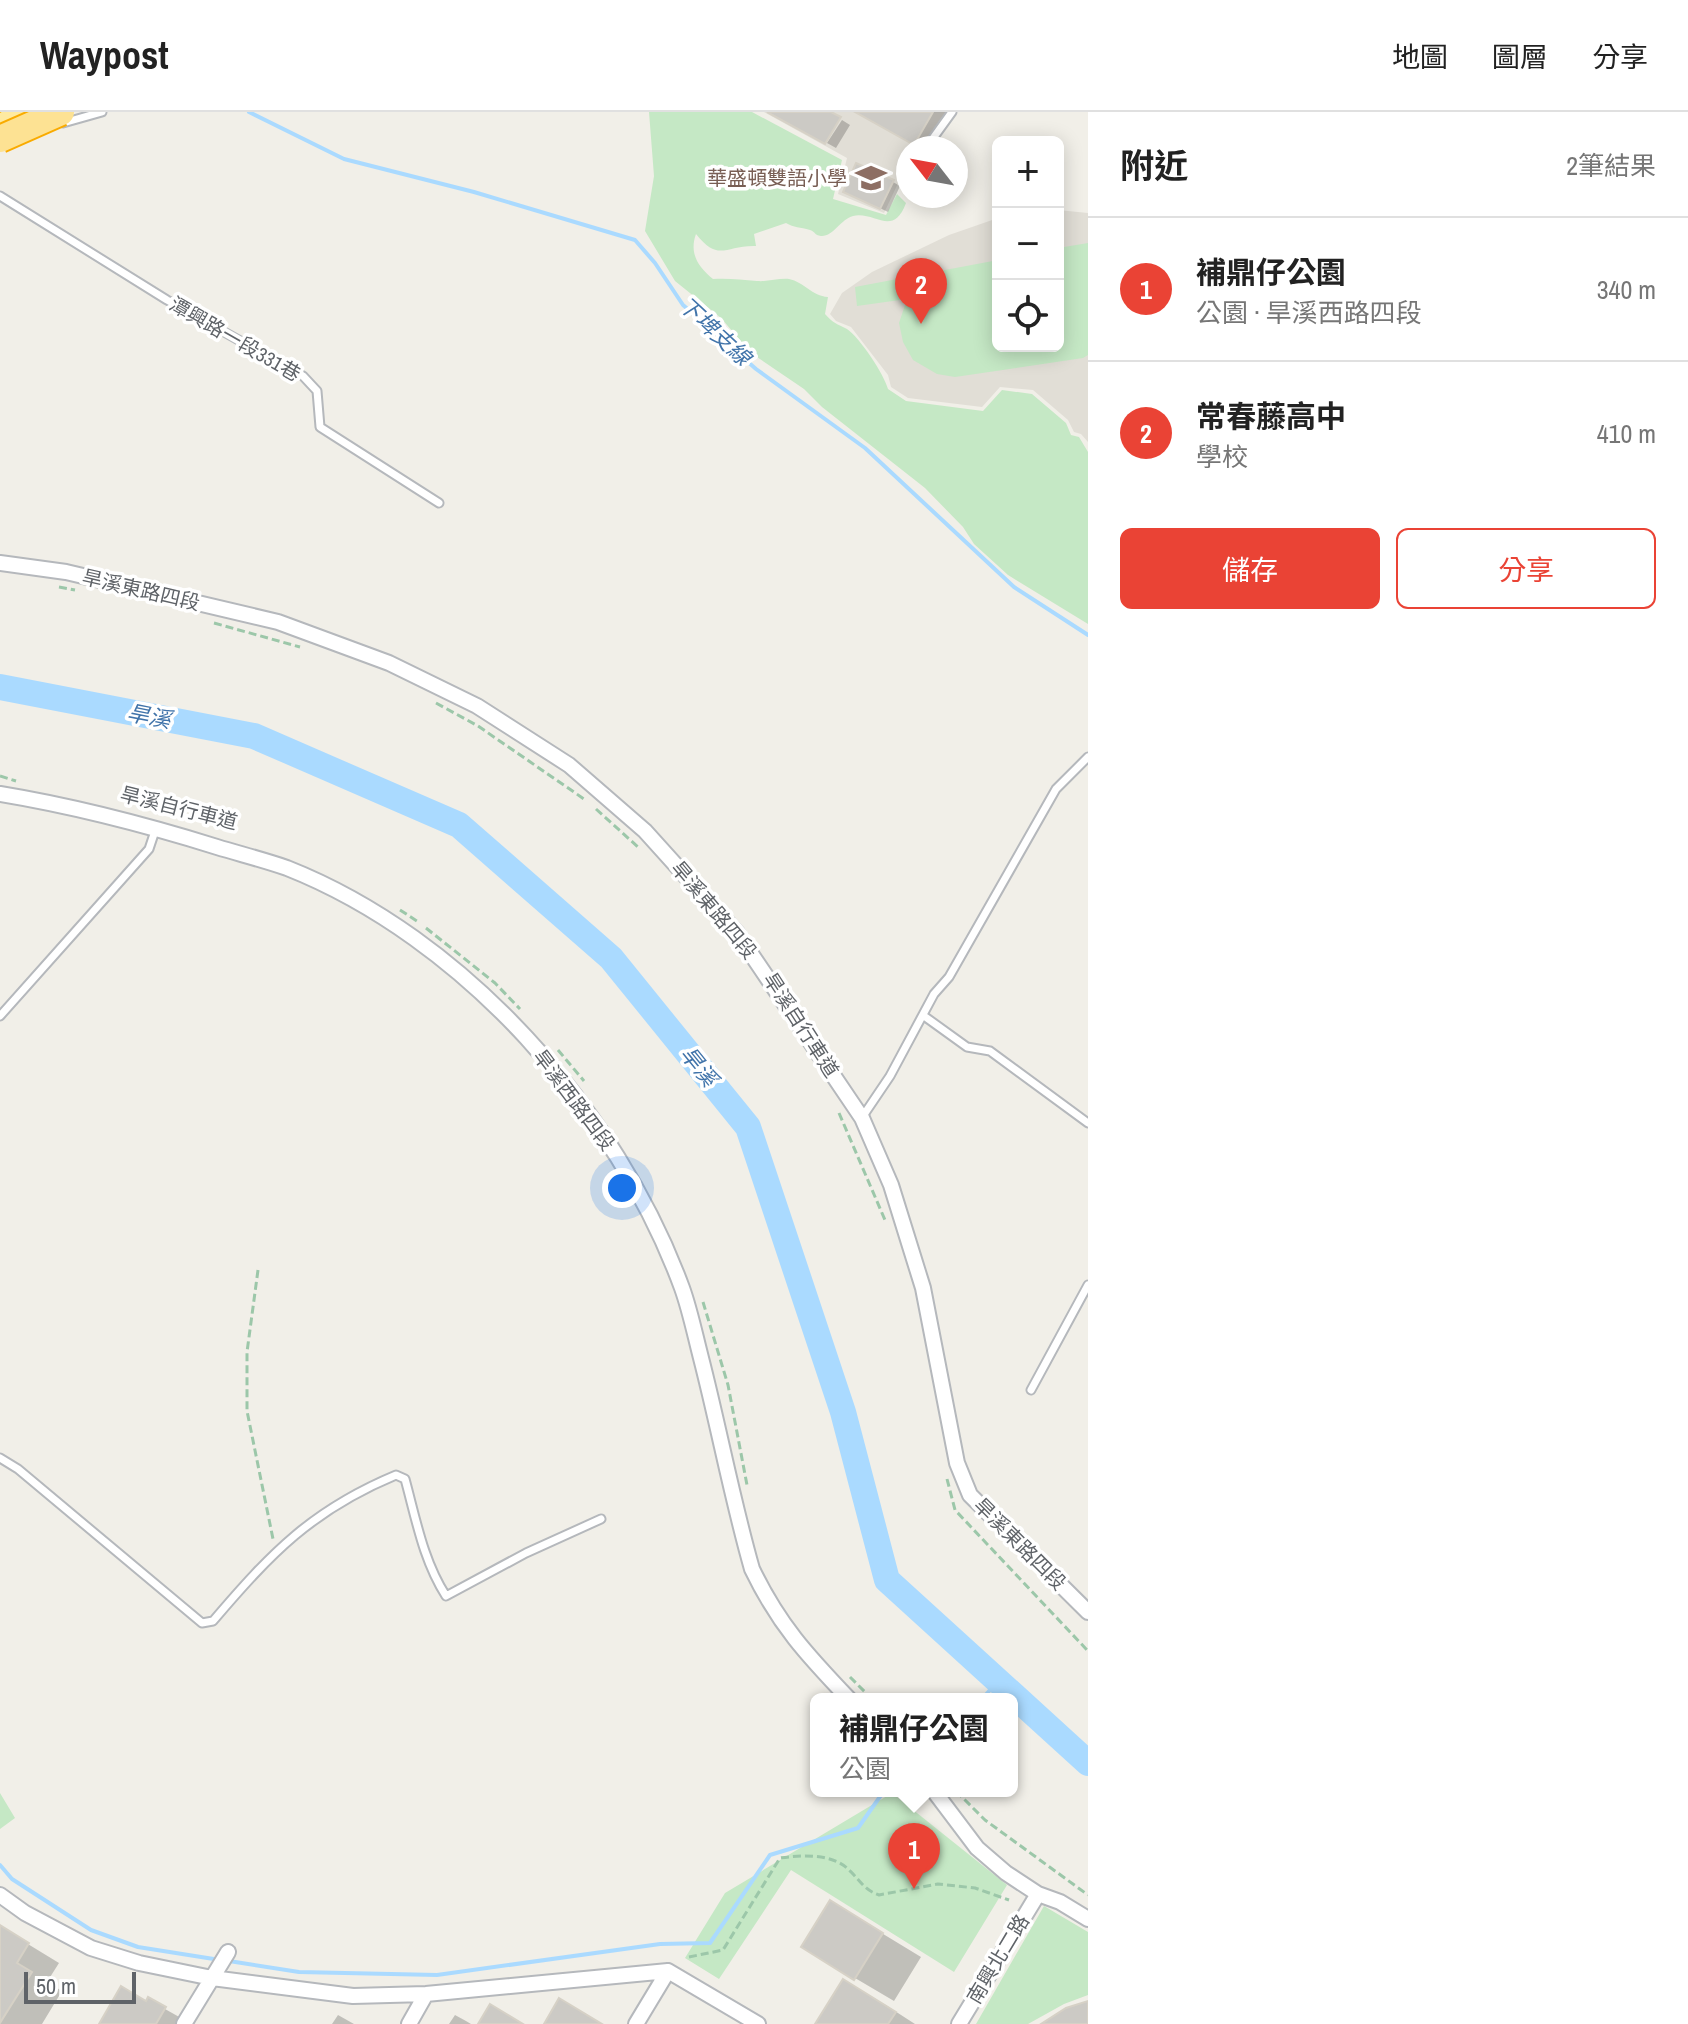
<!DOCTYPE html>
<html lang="zh-TW">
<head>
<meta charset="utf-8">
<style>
	body { margin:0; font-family:"Archivo Narrow","Noto Sans TC",sans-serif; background:#f6f6f6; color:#222 }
	.controls { position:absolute; right:24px; top:24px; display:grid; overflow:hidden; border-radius:12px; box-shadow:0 4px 20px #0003 }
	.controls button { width:72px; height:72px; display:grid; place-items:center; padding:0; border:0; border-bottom:2px solid #e0e0e0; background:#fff; color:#222; font:40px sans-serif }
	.compass { position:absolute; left:896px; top:24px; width:72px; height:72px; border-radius:50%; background:#fff; box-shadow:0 4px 20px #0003; rotate:301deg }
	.scale { position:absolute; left:24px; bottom:20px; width:112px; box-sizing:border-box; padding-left:8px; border:4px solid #5f6368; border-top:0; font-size:22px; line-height:28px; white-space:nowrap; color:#5f6368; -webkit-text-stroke:6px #fff; paint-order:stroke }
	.you { position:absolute; left:622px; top:1076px; width:28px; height:28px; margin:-20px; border:6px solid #fff; border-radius:50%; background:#1a73e8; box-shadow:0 0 0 12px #1a73e833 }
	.badge { display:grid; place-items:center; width:52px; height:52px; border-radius:50%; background:#ea4335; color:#fff; font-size:26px; font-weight:700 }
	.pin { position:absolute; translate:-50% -66px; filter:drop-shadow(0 2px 4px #0008) }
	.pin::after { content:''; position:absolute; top:42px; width:28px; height:24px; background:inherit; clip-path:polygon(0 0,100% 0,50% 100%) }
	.popup { position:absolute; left:810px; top:1581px; width:208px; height:104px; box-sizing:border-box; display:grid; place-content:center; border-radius:12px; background:#fff; filter:drop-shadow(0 2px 6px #0005); font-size:26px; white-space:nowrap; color:#767676 }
	.popup b { font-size:30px; color:#222 }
	.popup::after { content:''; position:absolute; left:50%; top:100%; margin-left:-16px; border:16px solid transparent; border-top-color:#fff }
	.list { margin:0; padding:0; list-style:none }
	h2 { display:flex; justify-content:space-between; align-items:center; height:104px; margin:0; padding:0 32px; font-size:34px }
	h2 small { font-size:26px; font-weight:400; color:#767676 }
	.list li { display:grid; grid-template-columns:52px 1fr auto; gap:24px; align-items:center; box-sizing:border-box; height:144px; padding:0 32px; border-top:2px solid #e0e0e0 }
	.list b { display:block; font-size:30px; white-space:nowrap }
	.list p { margin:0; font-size:26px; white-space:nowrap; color:#767676 }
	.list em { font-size:26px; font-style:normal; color:#767676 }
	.actions { display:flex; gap:16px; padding:24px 32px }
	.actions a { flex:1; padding:18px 0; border:2px solid #ea4335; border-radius:12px; text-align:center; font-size:28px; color:#ea4335 }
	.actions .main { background:#ea4335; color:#fff }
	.icon { flex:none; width:44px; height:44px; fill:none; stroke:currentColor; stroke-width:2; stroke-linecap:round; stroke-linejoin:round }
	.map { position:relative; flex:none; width:1088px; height:1912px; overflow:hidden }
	header { display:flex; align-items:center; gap:48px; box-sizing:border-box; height:112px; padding:0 40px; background:#fff; border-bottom:2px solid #e0e0e0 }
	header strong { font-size:38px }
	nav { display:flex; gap:44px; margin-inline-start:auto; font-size:28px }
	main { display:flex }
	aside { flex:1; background:#fff }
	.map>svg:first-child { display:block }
	.education { fill:#e1ded6 }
	.green { fill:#c5e8c5 }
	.shadow { fill:#0003 }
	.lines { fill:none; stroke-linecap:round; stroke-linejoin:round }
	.stream { stroke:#aadaff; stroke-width:4 }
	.river { stroke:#aadaff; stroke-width:26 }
	.building { fill:#cccac5; stroke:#d6d1c6; stroke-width:2 }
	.service-casing { stroke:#b5b8bc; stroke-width:11 }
	.minor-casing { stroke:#b5b8bc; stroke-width:18 }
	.trunk-casing { stroke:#f9ab00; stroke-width:28 }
	.path { stroke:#9cc7a9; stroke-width:3; stroke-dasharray:8 4; stroke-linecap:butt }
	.service { stroke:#fff; stroke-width:7 }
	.minor { stroke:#fff; stroke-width:14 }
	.trunk { stroke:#feeaa1; stroke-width:24 }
	.motorway-bridge-casing { stroke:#f9ab00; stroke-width:30; stroke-linecap:butt }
	.motorway-bridge { stroke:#fde293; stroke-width:26 }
	.labels { text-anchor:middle; stroke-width:7; stroke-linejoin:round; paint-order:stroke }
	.education-label { font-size:20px; fill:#785e54; stroke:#fff; text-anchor:end }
	.street-label { font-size:20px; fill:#5f6368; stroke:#fff }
	.water-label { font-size:22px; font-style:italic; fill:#4174aa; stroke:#fff }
</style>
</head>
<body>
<header>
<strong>Waypost</strong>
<nav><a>地圖</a><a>圖層</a><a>分享</a></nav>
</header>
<main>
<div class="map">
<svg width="1088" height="1912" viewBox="0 0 1088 1912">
	<rect width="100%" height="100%" fill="#f1efe8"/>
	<path class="education" d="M764 0H946L928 27 915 36H908V50L884 101 838 82 847 46Z
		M1058 98 1088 101V330L1081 322 1074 320 1068 308 1033 278 1000 275 982 295 908 286 891 275 888 263 851 215 836 209 830 202 842 181 872 160 949 123 998 106V234H1058Z"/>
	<path class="green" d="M649 0H752L842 48 833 87 886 103 897 82 906 91C893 126 875 99 853 104 841 107 833 125 821 124 814 123 816 120 810 118 800 115 794 116 786 111L754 122 756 134C725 133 719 151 696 122 689 141 698 155 713 167 729 166 742 168 757 169 768 170 779 166 789 167 804 170 812 184 828 185L825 202C833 211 837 212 847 217 860 226 884 262 888 277L906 289 983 299 1002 278 1032 282 1066 311 1071 323 1079 325 1088 340V512L1008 463 974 432 963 415 925 376 822 295 804 277 751 241 721 206 675 169 645 119 654 64Z
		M1088 131V243L1083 246 955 265 937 262 913 248 903 230 899 211 907 187 857 194 855 175 998 148V234H1058V136Z
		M0 1681 15 1706 0 1717Z
		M892 1681 1007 1773 954 1860 791 1758 719 1867 685 1846 725 1781Z
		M1044 1794 1088 1820V1883L1064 1892 1028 1912H976Z"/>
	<path class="shadow" d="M862 0H947L926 36H922Z
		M842 8 850 13 836 36 827 31Z
		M893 70 900 74 888 100 853 83Z
		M870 1814 921 1845 894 1889 855 1866Z
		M0 1815 59 1851 47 1870 62 1879 42 1912H0Z
		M149 1888 181 1906 177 1912H102L147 1891Z
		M884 1892 915 1912H818Z
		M338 1903 354 1912H332Z
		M455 1903 466 1909 471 1912H449Z"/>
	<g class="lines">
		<path class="stream" d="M249 0 344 47 474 80 635 128 655 151 683 193 756 257 865 336 1014 475 1088 523
			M982 1587 998 1569
			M0 1753 12 1767 91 1818 138 1835 220 1848
			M229 1849 299 1860 437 1863 660 1832 710 1831 770 1743 858 1716 884 1679"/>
		<path class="river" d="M0 575 254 624 459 713 611 846 748 1015 843 1300 887 1468 1088 1651"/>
	</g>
	<path class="building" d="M767 0H831L841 5 825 32Z
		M855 0H933L914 33Z
		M856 51 894 68 880 97 843 80Z
		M830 1788 883 1821 854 1868 801 1835Z
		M0 1813 29 1831 17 1851 32 1860 0 1911Z
		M843 1867 896 1900 888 1912H815Z
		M121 1874 146 1889 148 1885 166 1895 156 1912H99Z
		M559 1886 602 1912H544Z
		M1088 1889V1912H1041L1066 1896Z
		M490 1892 523 1912H478Z"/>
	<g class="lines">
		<defs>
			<path id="service" d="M63 11 102 0
				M926 36 952 0
				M906 65 908 62
				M0 84 167 188 303 264 317 279 320 315 439 391
				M0 904 149 737 156 716
				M924 904 967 935 990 939 1088 1011
				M863 1004 890 964 934 882 949 865 1056 677 1088 645
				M1031 1278 1088 1173
				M0 1346 18 1357 202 1511 213 1509C271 1441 312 1398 396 1363L405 1367C416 1407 423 1448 446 1484L526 1441 601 1407"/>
			<path id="minor" d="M0 451 66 460 278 510 389 551 477 594 569 653 645 719 737 821 862 1006 891 1073 923 1176 957 1351 970 1383 1088 1500
				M0 682C73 694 146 713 217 735 240 742 264 748 287 756 464 826 617 999 682 1176 690 1198 695 1223 701 1246 719 1316 732 1387 752 1457 779 1513 807 1543 849 1587
				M934 1679 977 1736 1006 1761 1038 1782 1060 1790 1088 1807
				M0 1783 25 1801 91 1836 139 1851 212 1866 353 1884 426 1882 668 1859 758 1912
				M184 1912 228 1840
				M409 1912 426 1882
				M636 1912 668 1859
				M959 1912 1038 1782"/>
			<path id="trunk" d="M0 15 25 0"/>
		</defs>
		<use href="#service" class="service-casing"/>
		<use href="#minor" class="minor-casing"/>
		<use href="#trunk" class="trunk-casing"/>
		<path class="path" d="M59 475 75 478
			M214 511 300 535
			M436 591 478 614 584 687
			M0 664 16 669
			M596 697 638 735
			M400 798 420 811
			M426 816 495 871 520 897
			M558 938 584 969
			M839 1001 885 1108
			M258 1158 247 1240V1299L273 1427
			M703 1190 728 1273 747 1373
			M947 1367 955 1398 1088 1539
			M850 1565 872 1587
			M956 1679 985 1708 1088 1783
			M689 1845 723 1838 780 1746C801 1743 833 1741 849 1758 860 1768 864 1778 879 1783L938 1772 975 1776 1009 1788"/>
		<use href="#service" class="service"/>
		<use href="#minor" class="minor"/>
		<use href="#trunk" class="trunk"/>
		<defs>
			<path id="motorway-bridge" d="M0 27 61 0"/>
		</defs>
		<use href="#motorway-bridge" class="motorway-bridge-casing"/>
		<use href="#motorway-bridge" class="motorway-bridge"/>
	</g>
	<defs>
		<symbol id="school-bare" viewBox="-9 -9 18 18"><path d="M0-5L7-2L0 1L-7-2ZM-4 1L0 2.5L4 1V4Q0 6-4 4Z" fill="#8d6e63" stroke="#fff" stroke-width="2.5" paint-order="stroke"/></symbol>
	</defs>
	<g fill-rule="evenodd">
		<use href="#school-bare" x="849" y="44" width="44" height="44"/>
	</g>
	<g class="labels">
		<g class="education-label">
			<text x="847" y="73">華盛頓雙語小學</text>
		</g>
		<g class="street-label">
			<text transform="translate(235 227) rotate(30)" y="7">潭興路一段331巷</text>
			<text transform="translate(141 478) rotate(13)" y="7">旱溪東路四段</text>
			<text transform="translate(179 696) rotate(14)" y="7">旱溪自行車道</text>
			<text transform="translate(714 798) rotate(50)" y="7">旱溪東路四段</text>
			<text transform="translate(801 913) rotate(57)" y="7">旱溪自行車道</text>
			<text transform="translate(574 988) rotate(53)" y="7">旱溪西路四段</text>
			<text transform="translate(1020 1432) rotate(45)" y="7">旱溪東路四段</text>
			<text transform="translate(998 1847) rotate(-59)" y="7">南興北二路</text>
		</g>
		<g class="water-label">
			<text transform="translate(715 219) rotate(43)" y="8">下埤支線</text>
			<text transform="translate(149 604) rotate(11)" y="8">旱溪</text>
			<text transform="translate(699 954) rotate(51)" y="8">旱溪</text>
		</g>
	</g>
</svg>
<div class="controls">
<button>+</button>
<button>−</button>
<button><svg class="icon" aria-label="locate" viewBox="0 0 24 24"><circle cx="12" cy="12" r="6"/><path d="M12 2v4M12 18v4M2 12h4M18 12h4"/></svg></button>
</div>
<svg class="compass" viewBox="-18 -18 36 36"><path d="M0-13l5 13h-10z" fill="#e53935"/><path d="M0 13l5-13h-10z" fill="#767676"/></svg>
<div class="scale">50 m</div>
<div class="you"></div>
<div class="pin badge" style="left:914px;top:1777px">1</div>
<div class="popup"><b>補鼎仔公園</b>公園</div>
<div class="pin badge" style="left:921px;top:212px">2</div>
</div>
<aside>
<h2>附近<small>2筆結果</small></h2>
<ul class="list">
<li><span class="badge">1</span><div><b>補鼎仔公園</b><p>公園 · 旱溪西路四段</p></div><em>340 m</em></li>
<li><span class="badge">2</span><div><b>常春藤高中</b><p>學校</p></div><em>410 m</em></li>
</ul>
<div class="actions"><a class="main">儲存</a><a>分享</a></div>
</aside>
</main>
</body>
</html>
